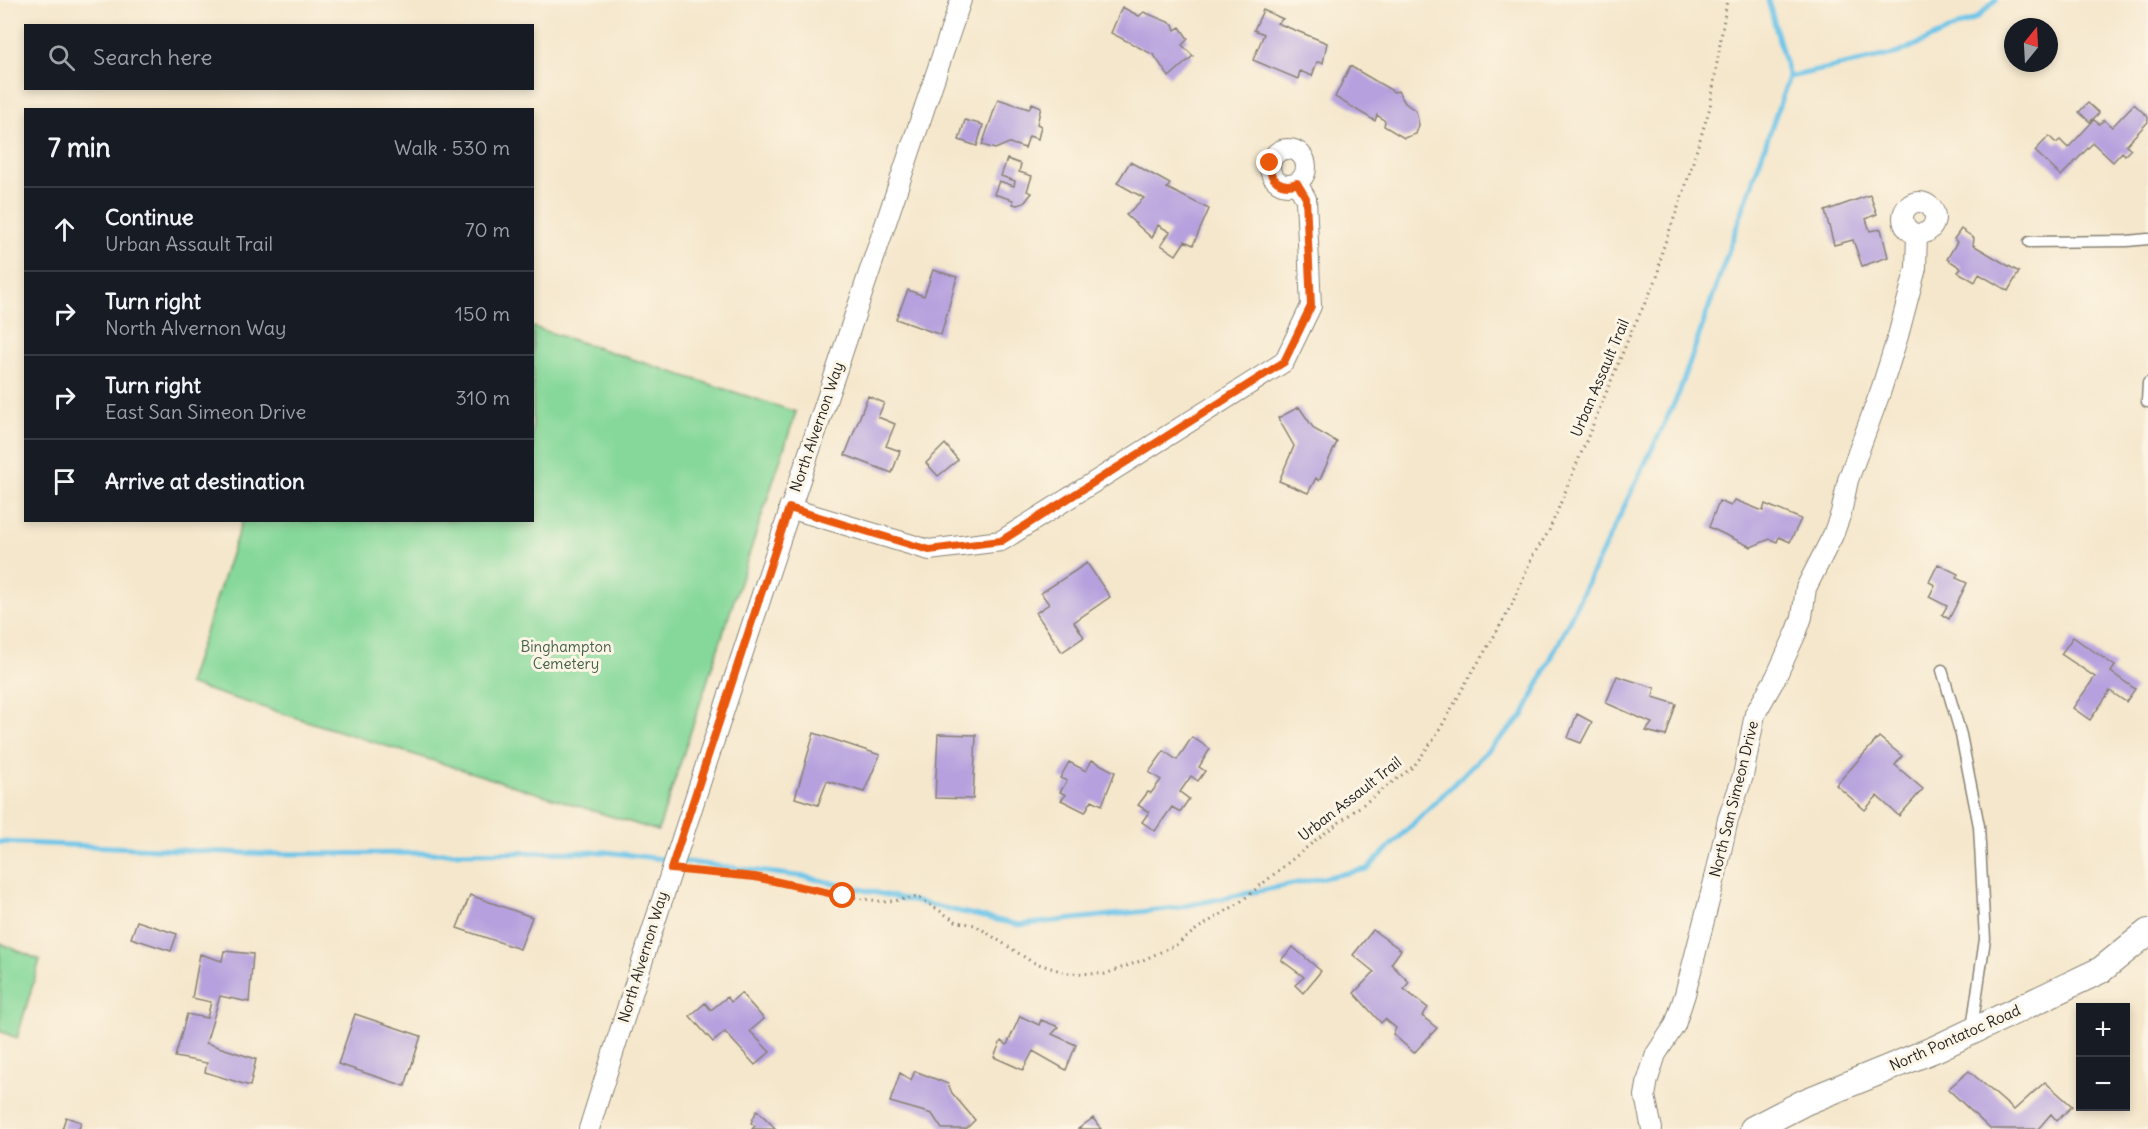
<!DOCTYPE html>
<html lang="en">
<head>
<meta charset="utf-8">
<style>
	body { margin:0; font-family:Delius,sans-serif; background:#20242c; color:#f1f3f6 }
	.controls { position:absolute; right:18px; bottom:18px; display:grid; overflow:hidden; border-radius:0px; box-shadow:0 3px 9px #0003 }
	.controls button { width:54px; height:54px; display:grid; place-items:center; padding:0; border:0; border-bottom:2px solid #363941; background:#171b24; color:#f1f3f6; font:30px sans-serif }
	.compass { position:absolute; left:2004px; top:18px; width:54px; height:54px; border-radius:50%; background:#171b24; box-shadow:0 3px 9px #0003; rotate:18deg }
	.stop { position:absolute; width:18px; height:18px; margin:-14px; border:4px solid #ea580c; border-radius:50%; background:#fff }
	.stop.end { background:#ea580c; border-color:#fff; box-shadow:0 2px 6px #0008 }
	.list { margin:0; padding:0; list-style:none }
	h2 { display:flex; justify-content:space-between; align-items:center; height:78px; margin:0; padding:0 24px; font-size:26px }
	h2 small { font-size:20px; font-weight:400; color:#9ea1a6 }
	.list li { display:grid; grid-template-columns:39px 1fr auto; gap:18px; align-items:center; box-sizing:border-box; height:84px; padding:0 24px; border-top:2px solid #363941 }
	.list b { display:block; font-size:22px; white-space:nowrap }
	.list p { margin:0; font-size:20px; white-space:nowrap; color:#9ea1a6 }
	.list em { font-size:20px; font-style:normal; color:#9ea1a6 }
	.icon { flex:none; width:33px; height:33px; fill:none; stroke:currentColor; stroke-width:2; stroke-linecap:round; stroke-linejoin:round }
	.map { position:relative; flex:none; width:2148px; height:1129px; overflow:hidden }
	.search { position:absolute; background:#171b24; box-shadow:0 3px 9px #0003; left:24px; top:24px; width:510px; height:66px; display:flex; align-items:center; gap:15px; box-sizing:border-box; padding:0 21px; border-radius:0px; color:#9ea1a6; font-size:22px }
	.panel { position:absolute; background:#171b24; box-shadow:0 3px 9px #0003; left:24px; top:108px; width:510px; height:414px; border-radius:0px }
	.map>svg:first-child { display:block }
	.green { fill:#85d899; stroke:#507a5a; stroke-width:1.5 }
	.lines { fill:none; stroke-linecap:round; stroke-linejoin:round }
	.stream { stroke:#6bc4e9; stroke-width:5 }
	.building { fill:#b6a0de }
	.service-casing { stroke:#888274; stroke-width:13 }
	.minor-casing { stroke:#888274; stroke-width:22 }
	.tertiary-casing { stroke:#888274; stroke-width:28 }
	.path { stroke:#888274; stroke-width:3; stroke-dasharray:1.5 4.5; stroke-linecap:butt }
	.service { stroke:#fff; stroke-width:10 }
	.minor { stroke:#fff; stroke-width:20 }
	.tertiary { stroke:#fff; stroke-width:26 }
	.route { stroke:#ea580c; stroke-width:8 }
	.labels { text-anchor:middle; stroke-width:6; stroke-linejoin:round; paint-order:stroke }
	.street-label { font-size:15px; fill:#1c1c1c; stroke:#fcf5e5 }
	.park-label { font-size:15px; fill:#415e48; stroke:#fcf5e5 }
</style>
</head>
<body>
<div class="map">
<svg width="2148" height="1129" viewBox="0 0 2148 1129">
	<rect width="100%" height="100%" fill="#fcf5e5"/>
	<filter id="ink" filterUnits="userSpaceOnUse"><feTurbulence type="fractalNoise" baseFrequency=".0167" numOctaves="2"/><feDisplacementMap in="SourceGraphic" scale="12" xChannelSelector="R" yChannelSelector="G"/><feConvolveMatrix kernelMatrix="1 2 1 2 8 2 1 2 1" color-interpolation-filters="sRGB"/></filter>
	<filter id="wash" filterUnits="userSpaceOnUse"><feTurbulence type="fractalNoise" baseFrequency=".008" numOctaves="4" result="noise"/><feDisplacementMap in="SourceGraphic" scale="24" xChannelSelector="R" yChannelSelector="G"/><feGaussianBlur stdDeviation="1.35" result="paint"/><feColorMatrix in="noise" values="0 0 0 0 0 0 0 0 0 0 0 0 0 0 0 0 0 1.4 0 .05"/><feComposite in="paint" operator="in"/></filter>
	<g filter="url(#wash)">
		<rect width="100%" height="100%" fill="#f5e7cc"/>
		<path class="green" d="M533 327 796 412 658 831 188 684 242 521 532 520Z
			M0 943 40 960 17 1038 0 1031Z"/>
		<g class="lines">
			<path class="stream" d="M1789 77 1898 53 1978 17 1996 0
				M0 842 269 854 606 852 671 860
				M680 861 806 877 1019 925 1175 908 1367 869 1523 716 1679 393 1789 77 1768 0"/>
		</g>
		<g id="blocks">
			<path class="building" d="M1122 7 1139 16 1144 12 1173 24 1175 30 1180 27 1188 39 1182 45 1193 56 1169 77 1154 55 1111 33Z
				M1263 10 1283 19 1277 23 1327 43 1323 63 1317 62 1312 76 1300 71 1298 79 1253 60 1264 34 1254 30Z
				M1350 66 1394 92 1398 91 1405 103 1416 111 1419 125 1416 134 1404 138 1384 126 1385 121 1377 115 1375 121 1335 97Z
				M998 99 1029 109 1032 103 1041 107 1037 124 1041 126 1038 139 1029 136 1025 148 1009 143 995 149 982 145Z
				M2088 103 2099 113 2090 122 2079 112Z
				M2134 104 2148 117V122L2126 145 2131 149 2125 155 2122 152 2113 162 2093 143 2061 176 2035 151 2049 136 2056 143 2060 140 2068 148 2094 120 2099 124 2104 120 2112 127Z
				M965 120 983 125 977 146 959 140Z
				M1007 159 1021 164 1019 172 1032 176 1027 191 1032 193 1024 203 1017 205 1013 204V200L994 194 999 181 1014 186 1015 181 1001 176Z
				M1130 162 1170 184 1167 188 1209 209 1193 245 1185 241 1176 255 1161 245 1170 232 1158 225 1152 238 1126 215 1144 198 1117 183Z
				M1870 195 1877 214 1866 219 1870 231 1881 229 1888 257 1862 266 1853 240 1834 245 1825 211Z
				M1961 229 1974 238 1973 245 2019 272 2008 291 1979 274 1975 282 1958 272 1961 268 1947 259 1957 242 1954 239Z
				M933 270 957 277 941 335 896 319 908 290 924 296Z
				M868 396 884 403 878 417 895 424 886 446 900 451 892 473 845 455Z
				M1299 407 1314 429 1337 442 1319 481 1316 478 1308 493 1279 481 1294 446 1278 418Z
				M945 444 958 460 938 476 926 463Z
				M1735 500 1763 511 1765 504 1801 519 1790 542 1779 537 1777 542 1770 539 1751 547 1709 527 1719 501 1731 506Z
				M1087 563 1110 597 1074 622 1084 637 1062 652 1036 613 1049 604 1041 593Z
				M1938 564 1958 574 1956 578 1967 583 1949 619 1942 615 1947 606 1929 597 1935 585 1929 582Z
				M2073 637 2115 666 2111 672 2135 689 2126 702 2110 691 2090 720 2073 708 2095 677 2061 654Z
				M1617 676 1655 688 1653 697 1676 704 1666 736 1646 731 1652 723 1606 703Z
				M1577 714 1592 722 1581 743 1568 738Z
				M814 733 880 755 864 792 827 781 818 805 795 798Z
				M938 734 976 735 973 799 935 798Z
				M1192 737 1210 749 1199 767 1205 771 1198 781 1191 776 1180 792 1189 799 1180 812 1172 807 1155 831 1142 822 1149 812 1138 805 1148 792 1151 793 1161 780 1149 772 1164 751 1177 760Z
				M1879 737 1902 756 1895 765 1923 789 1899 816 1877 796 1865 810 1836 785Z
				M1092 760 1115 772 1102 805 1092 800 1085 812 1061 800 1066 795 1060 792 1067 781 1060 778 1069 762 1086 771Z
				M470 895 532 917 520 949 457 928Z
				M137 921 177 934 171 951 131 938Z
				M1373 930 1401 950 1391 964 1409 982 1404 989 1428 1008 1422 1016 1437 1028 1414 1053 1393 1034 1396 1028 1385 1019 1381 1023 1354 993 1374 972 1353 955Z
				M1293 947 1321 971 1303 993 1295 985 1304 977 1281 960Z
				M224 951 253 954 249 1002 220 996 206 1043 256 1059 250 1086 205 1072 207 1063 175 1057 187 1014 207 1018 211 1002 192 998 200 954 222 961Z
				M741 993 764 1019 750 1031 770 1052 755 1065 725 1032 713 1042 690 1016 705 1003 711 1010 727 997 731 1002Z
				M355 1014 421 1036 405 1086 338 1064Z
				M1020 1016 1039 1025 1041 1020 1059 1027 1052 1034 1076 1045 1066 1070 1033 1051 1023 1070 994 1057 1001 1041 1007 1045Z
				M915 1071 948 1084 952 1093 975 1120 966 1129H942L932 1114 890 1102 900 1073 911 1080Z
				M1969 1071 2014 1110 2045 1082 2072 1106 2057 1121 2051 1114 2038 1129H1990L1948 1089Z
				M757 1110 776 1129H752L755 1126 751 1123Z
				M66 1117 81 1122 79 1129H62Z
				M1093 1118 1101 1129H1078Z"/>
		</g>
	</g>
	<g filter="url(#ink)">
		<use href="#blocks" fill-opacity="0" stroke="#888274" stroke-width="1.5"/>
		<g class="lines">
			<defs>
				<path id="service" d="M2029 242 2127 241 2148 239
					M2147 402 2148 383
					M1942 670 1961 735 1979 826 1985 939 1972 1028"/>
				<path id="minor" d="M1270 167a18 18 0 1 1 36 0a18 18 0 1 1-36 0Z
					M1903 218a16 16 0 1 1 32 0a16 16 0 1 1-32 0Z
					M789 508 929 550 1001 541 1284 362 1311 306 1306 199 1297 183
					M589 1129C708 751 834 375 961 0
					M1652 1129 1645 1096 1648 1079 1656 1054 1675 1025 1685 994 1716 874 1728 819 1743 776 1755 714 1776 677 1797 631 1802 617 1806 588 1833 535 1841 513 1848 480 1881 390 1898 336 1916 268 1917 234"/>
				<path id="tertiary" d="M1753 1129 1805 1102 1935 1049 2101 970 2148 932"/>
			</defs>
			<use href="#service" class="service-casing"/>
			<use href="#minor" class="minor-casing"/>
			<use href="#tertiary" class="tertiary-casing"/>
			<path class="path" d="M689 872 755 877 843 896 886 902 918 897 957 922 975 925 1032 962 1067 973 1105 974 1143 960 1176 945 1197 929 1239 903 1317 839 1414 766 1436 736 1467 681 1496 633 1512 604 1532 557 1549 531 1632 330 1657 278 1662 251 1684 191 1710 107 1727 0"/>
			<use href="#service" class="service"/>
			<use href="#minor" class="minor"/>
			<use href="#tertiary" class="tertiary"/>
		</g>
	</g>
	<g class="lines" filter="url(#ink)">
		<path class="route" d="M843 896 755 877 671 869 789 508 929 550 1001 541 1284 362 1311 306 1306 198 1297 183C1282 189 1268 180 1270 163"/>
	</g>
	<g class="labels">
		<g class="street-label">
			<text transform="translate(1600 378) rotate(-67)" y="5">Urban Assault Trail</text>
			<text transform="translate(817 427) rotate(-71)" y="5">North Alvernon Way</text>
			<text transform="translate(1350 799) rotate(-38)" y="5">Urban Assault Trail</text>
			<text transform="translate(1734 799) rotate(-76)" y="5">North San Simeon Drive</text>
			<text transform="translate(643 957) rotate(-73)" y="5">North Alvernon Way</text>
			<text transform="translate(1955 1038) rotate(-24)" y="5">North Pontatoc Road</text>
		</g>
		<g class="park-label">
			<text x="566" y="652">Binghampton<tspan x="566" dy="17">Cemetery</tspan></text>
		</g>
	</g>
</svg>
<div class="controls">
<button>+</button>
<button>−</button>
</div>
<svg class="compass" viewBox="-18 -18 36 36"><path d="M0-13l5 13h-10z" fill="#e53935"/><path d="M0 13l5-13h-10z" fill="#9ea1a6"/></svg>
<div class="stop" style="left:843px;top:896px"></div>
<div class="stop end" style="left:1270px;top:163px"></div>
<div class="search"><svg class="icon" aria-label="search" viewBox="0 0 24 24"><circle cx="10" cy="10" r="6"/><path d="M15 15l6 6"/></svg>Search here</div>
<section class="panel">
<h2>7 min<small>Walk · 530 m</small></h2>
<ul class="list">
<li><svg class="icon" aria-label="ahead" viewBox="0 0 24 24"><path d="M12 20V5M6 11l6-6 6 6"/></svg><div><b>Continue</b><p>Urban Assault Trail</p></div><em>70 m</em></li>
<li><svg class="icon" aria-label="right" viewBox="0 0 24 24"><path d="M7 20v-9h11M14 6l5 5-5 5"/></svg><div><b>Turn right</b><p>North Alvernon Way</p></div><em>150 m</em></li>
<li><svg class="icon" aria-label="right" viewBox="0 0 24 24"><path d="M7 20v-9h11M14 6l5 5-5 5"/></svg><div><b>Turn right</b><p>East San Simeon Drive</p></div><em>310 m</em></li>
<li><svg class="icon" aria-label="arrive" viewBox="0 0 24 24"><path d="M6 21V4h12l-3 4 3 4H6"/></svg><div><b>Arrive at destination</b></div></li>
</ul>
</section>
</div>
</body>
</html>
